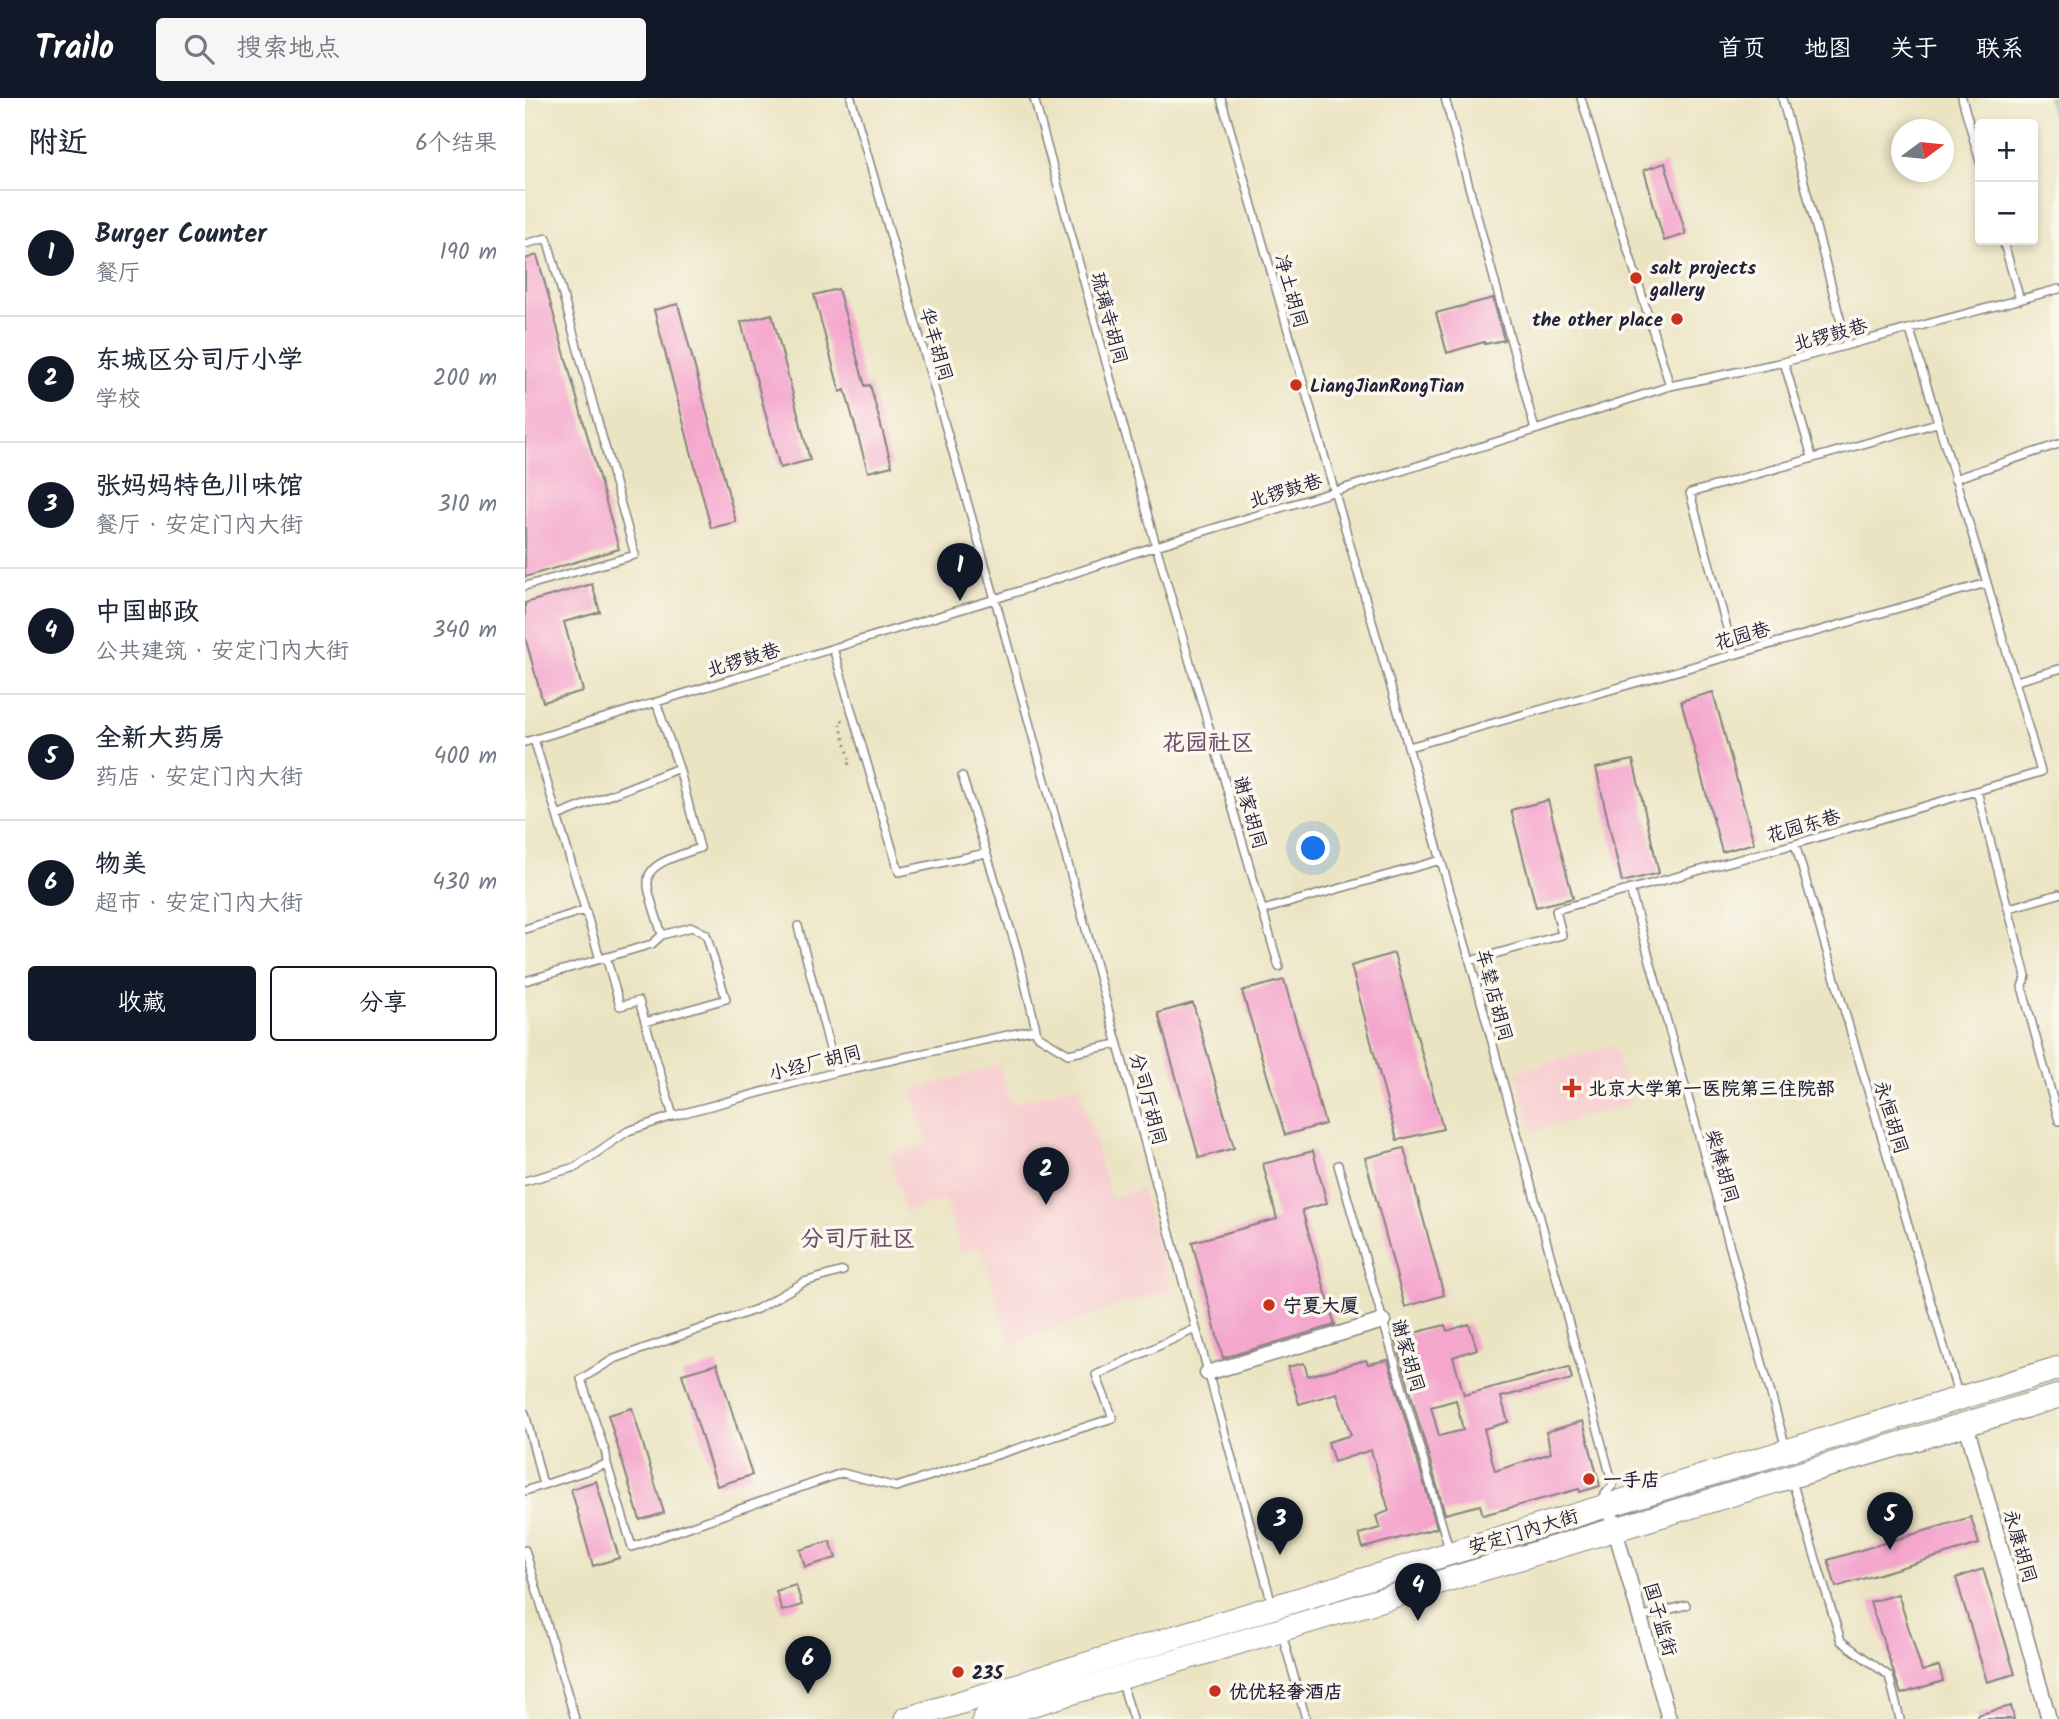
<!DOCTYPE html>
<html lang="zh">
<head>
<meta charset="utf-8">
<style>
	body { margin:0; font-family:Kalam,"LXGW WenKai TC",sans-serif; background:#f6f6f7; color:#1f2937 }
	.controls { position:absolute; right:21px; top:21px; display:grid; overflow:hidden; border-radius:7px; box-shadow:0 4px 10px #0003 }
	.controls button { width:63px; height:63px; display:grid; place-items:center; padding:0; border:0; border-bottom:2px solid #e0e1e3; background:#fff; color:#1f2937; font:35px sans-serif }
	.compass { position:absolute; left:1366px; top:21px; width:63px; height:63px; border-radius:50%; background:#fff; box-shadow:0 4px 10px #0003; rotate:75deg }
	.you { position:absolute; left:789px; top:751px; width:24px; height:24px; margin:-18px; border:5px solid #fff; border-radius:50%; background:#1a73e8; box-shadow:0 0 0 10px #1a73e833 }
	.badge { display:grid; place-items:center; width:46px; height:46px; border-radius:50%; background:#111827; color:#fff; font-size:23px; font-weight:700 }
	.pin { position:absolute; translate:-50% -58px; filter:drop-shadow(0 2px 4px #0008) }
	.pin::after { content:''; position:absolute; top:37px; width:24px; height:21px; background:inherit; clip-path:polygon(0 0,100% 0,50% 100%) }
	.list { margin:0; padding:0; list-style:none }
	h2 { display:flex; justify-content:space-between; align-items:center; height:91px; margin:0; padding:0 28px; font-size:30px }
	h2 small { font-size:23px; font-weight:400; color:#747a83 }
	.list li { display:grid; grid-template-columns:46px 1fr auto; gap:21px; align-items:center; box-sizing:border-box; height:126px; padding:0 28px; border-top:2px solid #e0e1e3 }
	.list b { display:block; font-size:26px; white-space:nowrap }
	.list p { margin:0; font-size:23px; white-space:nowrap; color:#747a83 }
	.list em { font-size:23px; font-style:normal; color:#747a83 }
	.actions { display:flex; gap:14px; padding:21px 28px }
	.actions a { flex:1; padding:16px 0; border:2px solid #111827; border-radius:7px; text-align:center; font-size:24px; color:#111827 }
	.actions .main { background:#111827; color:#fff }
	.icon { flex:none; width:38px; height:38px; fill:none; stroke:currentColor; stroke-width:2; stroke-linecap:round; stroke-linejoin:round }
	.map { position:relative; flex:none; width:1534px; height:1621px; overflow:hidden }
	header { display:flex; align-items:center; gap:42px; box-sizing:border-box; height:98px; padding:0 35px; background:#111827; color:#fff }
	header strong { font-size:33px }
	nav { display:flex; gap:38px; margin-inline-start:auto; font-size:24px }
	.search { width:490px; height:63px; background:#f6f6f7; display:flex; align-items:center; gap:18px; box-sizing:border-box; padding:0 24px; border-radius:7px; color:#747a83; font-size:26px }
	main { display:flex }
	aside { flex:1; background:#fff }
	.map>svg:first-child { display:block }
	.built { fill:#f7cfd0 }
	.green { fill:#90dc99; stroke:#597f6a; stroke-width:2 }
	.building { fill:#f4a6cd; fill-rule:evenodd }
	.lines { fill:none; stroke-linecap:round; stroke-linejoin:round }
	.lane-casing { stroke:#86837f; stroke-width:10 }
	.street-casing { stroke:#86837f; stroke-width:17 }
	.primary-casing { stroke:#86837f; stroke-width:25 }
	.path { stroke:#86837f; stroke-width:2.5; stroke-dasharray:2 5; stroke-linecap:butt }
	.lane { stroke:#fff; stroke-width:7 }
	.street { stroke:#fff; stroke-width:14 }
	.primary { stroke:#fff; stroke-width:23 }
	.poi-dot { fill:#c8321e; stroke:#fbf7ec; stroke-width:2.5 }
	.labels { text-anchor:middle; stroke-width:7; stroke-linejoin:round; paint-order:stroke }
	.poi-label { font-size:19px; font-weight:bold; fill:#22223b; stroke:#fbf7ec; text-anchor:start }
	.street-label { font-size:19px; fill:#22223b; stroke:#fbf7ec }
	.quarter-label { font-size:23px; font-weight:bold; fill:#6c506e; stroke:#fbf7ec }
</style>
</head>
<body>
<header>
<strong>Trailo</strong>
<div class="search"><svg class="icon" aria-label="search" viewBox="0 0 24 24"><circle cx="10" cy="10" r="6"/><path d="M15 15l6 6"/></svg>搜索地点</div>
<nav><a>首页</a><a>地图</a><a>关于</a><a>联系</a></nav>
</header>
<main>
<aside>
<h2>附近<small>6个结果</small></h2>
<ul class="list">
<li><span class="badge">1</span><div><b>Burger Counter</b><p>餐厅</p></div><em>190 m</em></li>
<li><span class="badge">2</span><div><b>东城区分司厅小学</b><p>学校</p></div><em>200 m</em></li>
<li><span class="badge">3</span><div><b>张妈妈特色川味馆</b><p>餐厅 · 安定门内大街</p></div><em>310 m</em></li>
<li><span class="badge">4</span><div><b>中国邮政</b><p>公共建筑 · 安定门内大街</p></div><em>340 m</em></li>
<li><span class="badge">5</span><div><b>全新大药房</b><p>药店 · 安定门内大街</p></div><em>400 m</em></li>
<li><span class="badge">6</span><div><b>物美</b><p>超市 · 安定门内大街</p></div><em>430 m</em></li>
</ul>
<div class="actions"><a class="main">收藏</a><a>分享</a></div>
</aside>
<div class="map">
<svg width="1534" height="1621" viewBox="0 0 1534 1621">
	<rect width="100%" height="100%" fill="#fbf7ec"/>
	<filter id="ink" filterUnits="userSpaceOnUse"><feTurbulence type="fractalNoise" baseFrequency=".0143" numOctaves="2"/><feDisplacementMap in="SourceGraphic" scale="14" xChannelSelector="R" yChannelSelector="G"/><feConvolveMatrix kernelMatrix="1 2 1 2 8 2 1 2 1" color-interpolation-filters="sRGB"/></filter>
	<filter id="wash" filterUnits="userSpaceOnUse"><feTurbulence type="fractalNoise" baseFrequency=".00686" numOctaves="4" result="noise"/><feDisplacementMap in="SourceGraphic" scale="28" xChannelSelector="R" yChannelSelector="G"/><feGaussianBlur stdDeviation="1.57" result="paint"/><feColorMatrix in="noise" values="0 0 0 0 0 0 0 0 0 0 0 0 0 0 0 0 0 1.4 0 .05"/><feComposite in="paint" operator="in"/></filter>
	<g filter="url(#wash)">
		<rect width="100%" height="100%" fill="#ebe4c3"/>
		<path class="built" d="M1089 947 1104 1007 1007 1033 991 973Z
			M474 967 486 1006 553 986 586 1100 616 1091 646 1193 583 1211 485 1247 456 1149 435 1154 420 1102 380 1113 364 1057 402 1045 386 993Z"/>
		<path class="green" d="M1523 0H1534V36Z"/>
		<g id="blocks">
			<path class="building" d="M1140 65 1161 136 1139 143 1119 72Z
				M12 157 94 451 0 479V161Z
				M313 191 340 288 345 287 367 368 343 374 320 292 315 294 289 197Z
				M968 200 979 242 960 246 959 244 922 255 911 215Z
				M153 206 211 424 186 430 129 212Z
				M247 216 285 362 255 370 216 224Z
				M67 486 75 514 39 524 58 593 18 604 0 539V505Z
				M1188 594 1229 745 1197 754 1156 603Z
				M1108 662 1134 775 1097 784 1071 670Z
				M1023 702 1048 800 1011 809 986 712Z
				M869 855 918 1031 872 1042 826 868Z
				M759 882 800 1026 760 1037 717 893Z
				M668 905 709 1050 674 1060 633 915Z
				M879 1050 919 1197 880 1209 840 1060Z
				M788 1053 802 1105 777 1112 810 1227 698 1260 667 1144 752 1121 738 1066Z
				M944 1226 952 1251 928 1259 939 1297 1044 1269 1047 1281 976 1299 983 1324 959 1331 970 1373 1026 1355 1021 1334 1058 1323 1075 1388 1055 1394 1054 1391 958 1417 955 1407 920 1416 870 1240 920 1227 922 1233ZM931 1302 938 1332 914 1338 906 1309Z
				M841 1262 843 1266 863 1262 912 1430 838 1450 834 1436 855 1430 851 1418 864 1413 846 1352 809 1364 803 1344 826 1337 812 1295 774 1306 763 1269 779 1265 783 1278Z
				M192 1266 227 1377 192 1388 157 1276Z
				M107 1310 139 1415 115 1422 83 1317Z
				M71 1383 94 1460 68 1468 46 1391Z
				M1446 1419 1454 1446 1311 1489 1303 1462Z
				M305 1443 311 1460 280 1469 275 1452Z
				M1458 1471 1490 1576 1462 1584 1431 1480Z
				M271 1487 277 1507 257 1513 251 1493Z
				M1373 1496 1397 1573 1414 1568 1418 1583 1376 1596 1345 1504Z
				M1486 1608 1489 1621H1453L1452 1617Z"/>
		</g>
	</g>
	<g filter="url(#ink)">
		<use href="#blocks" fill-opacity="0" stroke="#86837f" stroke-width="2"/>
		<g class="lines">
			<defs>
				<path id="lane" d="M326 0 470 501 747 1506
					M509 0 631 448 754 869
					M696 0 945 863 1088 1387 1080 1396 1083 1404
					M920 0 1010 332
					M1056 0 1145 288
					M1257 0 1322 247
					M1437 0 1455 64
					M1478 142 1495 202
					M0 146 22 140 110 457 0 488
					M1385 232 1462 485
					M1259 264 1287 359
					M1429 381 1534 346
					M308 550 374 774 461 755
					M1209 556 1165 395 1412 325
					M1491 583 1534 571
					M9 641 75 861
					M0 644 470 501 631 448 1010 332 1145 288 1259 264 1534 191
					M884 649 1462 485 1516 674 1270 746 1031 812 1037 837 945 863
					M437 678 492 852 511 931
					M1452 693 1501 878 1497 889 1534 1023
					M32 718 154 670 131 604
					M1270 746 1433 1296
					M1105 791 1261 1350
					M1484 810 1534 796
					M738 812 916 762
					M273 828 311 974
					M0 831 60 812
					M81 859 95 908 114 903 148 1018
					M0 883 127 846 137 837C118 774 108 772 175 750L154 670
					M120 924 201 901 181 836 167 829 137 837
					M813 1067 924 1451
					M0 1083 51 1069 103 1033 148 1018 311 974 511 931 512 937 543 956 592 946
					M0 1315 18 1387
					M82 1366 81 1356 56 1281 89 1261 232 1211 279 1184 318 1173
					M1267 1383 1316 1543 1364 1578 1375 1621
					M0 1393 82 1366 107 1449 317 1375 371 1389 588 1320 571 1277 670 1231
					M0 1452 50 1621
					M1115 1520 1161 1507
					M757 1536 781 1621
					M596 1582 608 1621"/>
				<path id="street" d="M682 1275 858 1223
					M1441 1326 1524 1621
					M1083 1407 1144 1621"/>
				<path id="primary" d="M381 1621 1534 1270
					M459 1621 1534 1298"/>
			</defs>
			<use href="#lane" class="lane-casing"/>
			<use href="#street" class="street-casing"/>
			<use href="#primary" class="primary-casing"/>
			<path class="path" d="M318 622 314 623 326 665 321 667"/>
			<use href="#lane" class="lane"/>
			<use href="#street" class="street"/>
			<use href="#primary" class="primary"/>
		</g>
	</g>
	<g class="poi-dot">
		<circle cx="1111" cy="180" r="7"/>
		<circle cx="1152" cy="221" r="7"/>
		<circle cx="771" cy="287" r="7"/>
		<path d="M1043.5 979.5h7v7h7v7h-7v7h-7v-7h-7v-7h7z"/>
		<circle cx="744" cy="1207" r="7"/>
		<circle cx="1064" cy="1381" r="7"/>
		<circle cx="433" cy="1574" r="7"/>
		<circle cx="690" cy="1593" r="7"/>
	</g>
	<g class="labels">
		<g class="poi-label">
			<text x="1125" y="176">salt projects<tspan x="1125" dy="22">gallery</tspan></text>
			<text x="1138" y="228" text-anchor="end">the other place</text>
			<text x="785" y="294">LiangJianRongTian</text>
			<text x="1063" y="997">北京大学第一医院第三住院部</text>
			<text x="758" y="1214">宁夏大厦</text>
			<text x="1078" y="1388">一手店</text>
			<text x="447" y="1581">235</text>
			<text x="704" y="1600">优优轻奢酒店</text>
		</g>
		<g class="street-label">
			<text transform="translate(767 193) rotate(74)" y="7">净土胡同</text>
			<text transform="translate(585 220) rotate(75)" y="7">琉璃寺胡同</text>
			<text transform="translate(1305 236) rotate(-15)" y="7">北锣鼓巷</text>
			<text transform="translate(412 246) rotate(74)" y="7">华丰胡同</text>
			<text transform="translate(760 392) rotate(-17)" y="7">北锣鼓巷</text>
			<text transform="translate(1217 537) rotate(-16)" y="7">花园巷</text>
			<text transform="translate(218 561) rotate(-17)" y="7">北锣鼓巷</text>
			<text transform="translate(726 714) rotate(74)" y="7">谢家胡同</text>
			<text transform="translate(1278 727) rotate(-16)" y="7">花园东巷</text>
			<text transform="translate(970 897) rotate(75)" y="7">车辇店胡同</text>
			<text transform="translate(290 964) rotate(-14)" y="7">小经厂胡同</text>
			<text transform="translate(624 1001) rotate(75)" y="7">分司厅胡同</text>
			<text transform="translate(1367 1019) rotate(73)" y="7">永恒胡同</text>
			<text transform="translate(1198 1068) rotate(74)" y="7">柴棒胡同</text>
			<text transform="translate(884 1257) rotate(74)" y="7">谢家胡同</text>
			<text transform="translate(998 1433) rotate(-17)" y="7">安定门内大街</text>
			<text transform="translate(1496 1448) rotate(74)" y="7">永康胡同</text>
			<text transform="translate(1136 1521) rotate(74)" y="7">国子监街</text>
		</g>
		<g class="quarter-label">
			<text x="683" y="652">花园社区</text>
			<text x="333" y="1148">分司厅社区</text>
		</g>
	</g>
</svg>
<div class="controls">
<button>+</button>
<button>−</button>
</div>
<svg class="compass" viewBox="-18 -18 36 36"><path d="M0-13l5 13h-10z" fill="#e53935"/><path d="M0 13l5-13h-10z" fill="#747a83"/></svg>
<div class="you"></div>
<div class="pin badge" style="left:435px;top:503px">1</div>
<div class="pin badge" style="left:521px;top:1107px">2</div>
<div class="pin badge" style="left:755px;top:1457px">3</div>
<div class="pin badge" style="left:893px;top:1523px">4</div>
<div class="pin badge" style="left:1365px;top:1452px">5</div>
<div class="pin badge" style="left:283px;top:1596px">6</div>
</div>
</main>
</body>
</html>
